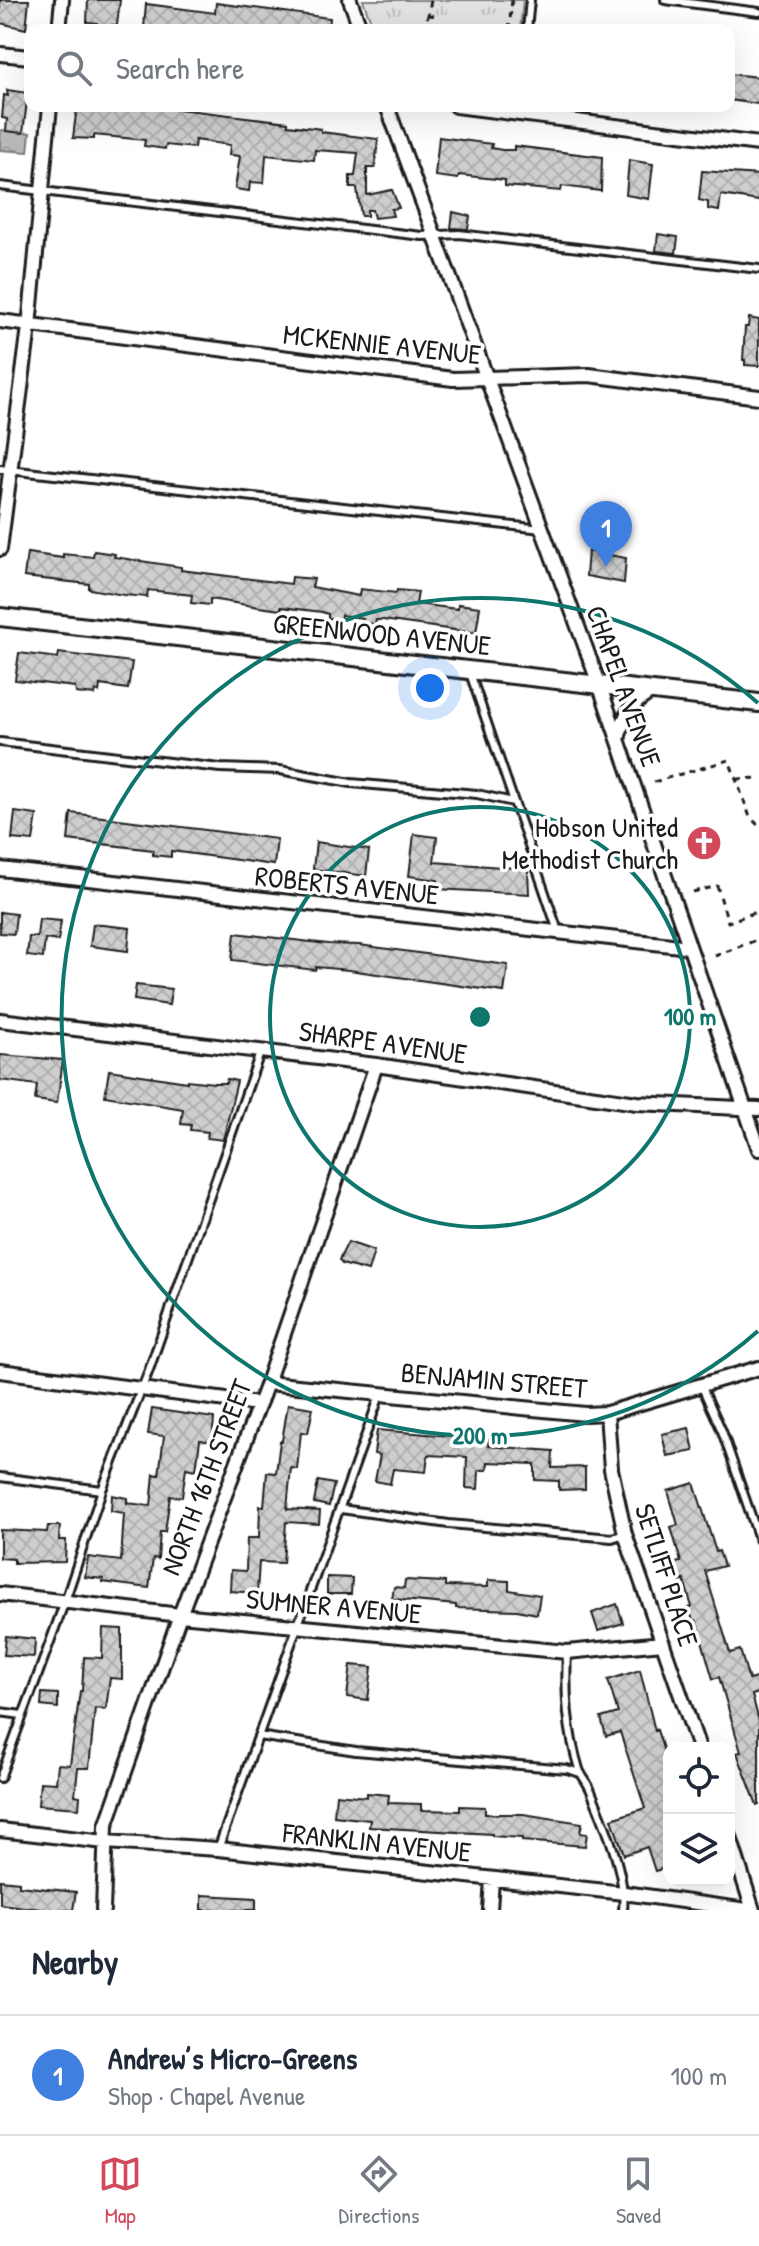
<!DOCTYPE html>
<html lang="en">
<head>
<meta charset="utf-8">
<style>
	body { margin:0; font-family:"Patrick Hand",sans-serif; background:#f2f2f3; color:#1f2937 }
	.controls { position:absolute; right:24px; bottom:24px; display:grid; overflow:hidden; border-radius:16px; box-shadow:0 8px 32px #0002 }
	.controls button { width:72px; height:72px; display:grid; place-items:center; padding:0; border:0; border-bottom:2px solid #e0e1e3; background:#fff; color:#1f2937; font:40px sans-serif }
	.you { position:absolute; left:430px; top:688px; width:28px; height:28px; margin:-20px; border:6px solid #fff; border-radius:50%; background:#1a73e8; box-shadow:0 0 0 12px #1a73e833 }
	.badge { display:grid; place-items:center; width:52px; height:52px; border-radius:50%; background:#d1495b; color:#fff; font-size:26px; font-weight:700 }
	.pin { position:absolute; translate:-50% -66px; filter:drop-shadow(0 2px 4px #0008) }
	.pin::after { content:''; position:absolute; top:42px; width:28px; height:24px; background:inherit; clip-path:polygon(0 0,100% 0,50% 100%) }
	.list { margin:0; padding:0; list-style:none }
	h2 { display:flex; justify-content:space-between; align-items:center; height:104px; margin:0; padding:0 32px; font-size:34px }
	h2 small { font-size:26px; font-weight:400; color:#747a83 }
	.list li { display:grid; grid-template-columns:52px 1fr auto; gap:24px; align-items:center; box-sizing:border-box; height:120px; padding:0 32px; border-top:2px solid #e0e1e3 }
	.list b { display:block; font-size:30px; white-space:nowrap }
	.list p { margin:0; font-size:26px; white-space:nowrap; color:#747a83 }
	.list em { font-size:26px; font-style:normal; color:#747a83 }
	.icon { flex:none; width:44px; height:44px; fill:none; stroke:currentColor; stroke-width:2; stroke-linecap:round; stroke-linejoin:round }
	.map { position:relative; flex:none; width:759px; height:1910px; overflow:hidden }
	.search { position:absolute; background:#fff; box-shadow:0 8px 32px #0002; left:24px; right:24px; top:24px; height:88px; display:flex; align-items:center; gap:20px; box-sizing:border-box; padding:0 28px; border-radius:16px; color:#747a83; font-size:30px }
	.sheet { height:224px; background:#fff }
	nav { display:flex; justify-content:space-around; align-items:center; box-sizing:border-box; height:112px; border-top:2px solid #e0e1e3; background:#fff; font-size:22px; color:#747a83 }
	nav a { display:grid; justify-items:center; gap:4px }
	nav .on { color:#d1495b }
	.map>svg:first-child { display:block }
	.park { fill:url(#park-tufts); stroke:#7f7f7f; stroke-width:2 }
	.water { fill:url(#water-ripples); stroke:#7a7a7a; stroke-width:2 }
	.building { fill:url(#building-cross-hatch); stroke:#1c1c1c; stroke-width:2 }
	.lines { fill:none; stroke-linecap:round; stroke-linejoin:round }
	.lane-casing { stroke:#1c1c1c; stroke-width:12 }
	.street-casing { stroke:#1c1c1c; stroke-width:18 }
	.secondary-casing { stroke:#1c1c1c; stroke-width:22 }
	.path { stroke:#1c1c1c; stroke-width:3; stroke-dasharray:6 6; stroke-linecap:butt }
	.lane { stroke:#fff; stroke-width:6 }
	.street { stroke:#fff; stroke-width:12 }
	.secondary { stroke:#fff; stroke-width:16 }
	.ring { fill:none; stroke:#0f766e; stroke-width:4 }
	.labels { text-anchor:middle; stroke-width:7; stroke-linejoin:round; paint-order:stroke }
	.street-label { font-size:28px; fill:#1c1c1c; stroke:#fff }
	.poi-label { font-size:28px; fill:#1c1c1c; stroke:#fff; text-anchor:end }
	.centre { fill:#0f766e; stroke:#fff; stroke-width:4 }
	.ring-label { font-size:24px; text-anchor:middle; font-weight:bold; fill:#0f766e; stroke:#fff; stroke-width:7; stroke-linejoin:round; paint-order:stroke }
</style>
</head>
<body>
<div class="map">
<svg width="759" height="1910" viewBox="0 0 759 1910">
	<defs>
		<pattern id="park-tufts" width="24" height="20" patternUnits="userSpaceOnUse" patternTransform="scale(2)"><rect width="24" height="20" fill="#e2e2e2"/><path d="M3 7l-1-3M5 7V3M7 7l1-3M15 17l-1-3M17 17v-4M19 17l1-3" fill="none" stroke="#c1c1c1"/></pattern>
		<pattern id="water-ripples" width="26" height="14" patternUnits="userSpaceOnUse" patternTransform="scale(2)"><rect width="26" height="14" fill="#b8b8b8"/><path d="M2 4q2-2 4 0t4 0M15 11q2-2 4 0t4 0" fill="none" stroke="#9e9e9e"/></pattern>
		<pattern id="building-cross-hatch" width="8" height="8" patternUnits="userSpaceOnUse" patternTransform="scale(2)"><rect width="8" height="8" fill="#cecece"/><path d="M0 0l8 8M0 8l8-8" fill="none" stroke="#b0b0b0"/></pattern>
	</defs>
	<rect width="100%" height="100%" fill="#fff"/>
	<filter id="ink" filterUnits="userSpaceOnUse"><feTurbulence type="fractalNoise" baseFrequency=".0125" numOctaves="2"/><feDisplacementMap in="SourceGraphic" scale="16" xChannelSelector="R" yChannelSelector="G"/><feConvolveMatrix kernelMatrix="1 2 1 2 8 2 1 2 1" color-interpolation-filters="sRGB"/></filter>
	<g filter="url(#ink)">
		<path class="park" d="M363 0H523L520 30H374Z"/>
		<path class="water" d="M1 130 30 133 28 152 0 150Z"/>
		<path class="building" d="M0 0H29L26 29 0 23Z
			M88 0H120L117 25H111V28L97 27V23L87 22Z
			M216 3 330 18 329 30 144 28 146 4 215 13Z
			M729 74 759 77V104L729 100Z
			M7 90 28 93 23 133 6 131 7 119 2 118 4 95 8 96Z
			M77 106H152L204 112 288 122V125L321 129V132L378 139 375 168H367V195L392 190 399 208 391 209 393 216 374 218 372 210H367V216H361L357 188H350V176H355L358 153 315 150 314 160 266 155 264 183 250 182 249 191 235 189 240 156 229 155 230 145 195 140 194 148 166 145 165 149 144 146 145 140 94 135V139L73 138Z
			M439 137 492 144 491 148 502 150H514V146L602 157 601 191 562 186 561 191 505 186V180L459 175 458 179 435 176Z
			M629 160 653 164 649 199 626 195Z
			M702 171 759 175V201L721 195 719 211 708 209V202L699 200Z
			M453 212 470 216 468 229 451 228Z
			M658 234 678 237 676 253 656 251Z
			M749 318 759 320V366L745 365V360H743L745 327H748Z
			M94 551 115 554 114 557 181 567V570L291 584 292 577 314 579 312 587 359 596 360 589 396 593 397 590 418 592 416 604 458 609V604L480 607 476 633 383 620H376L375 624 362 623 363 618 341 615 340 620 328 618V614L322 612 281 607V610L259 607 210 599V605L191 603 192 595 148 590 147 597 124 595 89 589V584L24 577 27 553 63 558V554L93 557Z
			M588 551 626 558 624 583 586 576Z
			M19 653 58 658 59 653 132 662 128 689 100 685 99 692 96 691 95 695 76 693 75 687 15 680Z
			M15 812 37 815 33 841 12 839Z
			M71 813 277 839 274 865 171 851V857L153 855V850L68 840Z
			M414 834 437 837 434 862 528 869 529 894 437 889 438 880 409 876Z
			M316 842 369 850 366 876 313 869Z
			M0 912 16 914 14 934 0 933Z
			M39 919 61 921 58 941 45 939 43 958 27 956 29 937H37Z
			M93 924 130 928 128 951 90 946Z
			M235 933 328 944 359 945 508 965 504 992 349 970 316 967 315 970 232 960Z
			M136 985 171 989 169 1005 134 1000Z
			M0 1055 63 1060 57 1103 35 1100 37 1085 0 1080Z
			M109 1070 187 1082V1080L214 1083H226L227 1079 237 1081 223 1140 207 1138 208 1132 190 1130 191 1125 181 1124 183 1109 105 1096Z
			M348 1242 374 1251 368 1271 342 1264 339 1260Z
			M288 1404 313 1408 308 1433 301 1432 297 1469 291 1468 287 1509 320 1511 319 1524 286 1522 283 1563 259 1562 257 1593 230 1591 231 1570 246 1571 247 1538H259L260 1506H264L267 1472 276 1473 280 1441H282Z
			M152 1409 214 1418 212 1442 200 1440 196 1470 186 1468 182 1497 170 1496 165 1532H160L158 1559 153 1558 149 1588 103 1582V1579L85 1577 88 1557 121 1561 124 1513 111 1511 112 1495 127 1498V1503L151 1506 154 1474 159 1475 164 1436 148 1434Z
			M689 1428 694 1451 667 1456 662 1434Z
			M377 1430 489 1439 488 1446 553 1451 552 1468 585 1467V1489L559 1490V1481L535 1480V1464L488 1462 487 1470H479L478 1489 466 1488 467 1457 428 1455 426 1472 393 1469 390 1484 375 1481 380 1455 374 1454Z
			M318 1481 334 1484 329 1506 314 1503Z
			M694 1483 716 1552 719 1551 724 1566 705 1571 730 1653 740 1650 749 1680 759 1677V1693L752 1695 759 1721V1805H757L737 1753 741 1752 719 1677 713 1679 696 1620 693 1621 689 1608 692 1607 684 1580 680 1582 675 1563 681 1562 671 1527 678 1525 668 1491Z
			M48 1526H60L59 1540H66L65 1562 14 1563V1559L0 1558V1530L47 1532Z
			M327 1577 352 1578 351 1594H327Z
			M405 1580 445 1582V1586L488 1587V1580L509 1581V1590L540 1595 537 1614 517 1610 456 1608V1605L392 1599 394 1587 404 1588Z
			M617 1604 623 1623 598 1631 592 1613Z
			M103 1628 122 1629V1679L110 1678 106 1709 95 1708 89 1768H78L75 1795 80 1796 79 1808 38 1805 40 1782 56 1783 58 1764 70 1765 80 1691H82L84 1657 102 1658Z
			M6 1636 35 1639 34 1657 4 1655Z
			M351 1665 372 1667 368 1700 347 1697Z
			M640 1670 655 1731 657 1730 669 1768V1867L655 1871 647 1847 624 1855 612 1819 645 1808 620 1732 606 1736 601 1718 618 1713 608 1680Z
			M42 1693 58 1694V1708L41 1706Z
			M367 1793 389 1795 388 1803 421 1804V1810L460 1811V1806L485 1807V1814H523L582 1823 580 1833 587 1834 585 1846 522 1841V1838L492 1836V1834L369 1827 370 1820 334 1816 336 1794 367 1797Z
			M0 1880 19 1882V1886L76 1892 73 1910H48L0 1904Z
			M202 1895 256 1898V1910H202Z"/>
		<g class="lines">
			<defs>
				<path id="lane" d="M665 0 759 12
					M527 30 530 0
					M0 186 422 236 459 234 759 269
					M0 469 542 529
					M470 673 558 931
					M0 742 220 768 280 770 351 783 477 794 513 802
					M701 1385 722 1431 759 1539
					M0 1477 102 1490
					M341 1509 449 1524 612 1538 625 1534
					M567 1652C565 1693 567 1730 579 1769 582 1777 588 1783 591 1791 604 1822 627 1877 623 1910
					M0 1712 22 1715
					M258 1736 356 1751 567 1769 580 1773
					M0 1778 65 1601 102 1490 149 1370 261 1050
					M218 1849 380 1395"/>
				<path id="street" d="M350 0 361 30
					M59 30 62 0
					M0 54 30 57
					M387 106 599 684 759 1149
					M456 106 759 144
					M0 321 453 379 589 375 759 397
					M0 549 29 327 50 106
					M618 739C624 715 631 703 653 691
					M0 869 689 947
					M0 1020 376 1065 637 1103 759 1109
					M0 1371 258 1404
					M267 1383 585 1414 607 1413 759 1368
					M607 1413 611 1469 625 1534 699 1748
					M0 1594 180 1615 567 1652 663 1643
					M0 1830 105 1842 218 1849 624 1893 747 1910
					M729 1834 753 1910
					M103 1910 106 1826 180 1615 267 1383 376 1065
					M490 1910 492 1879"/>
				<path id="secondary" d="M0 617 759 703"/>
			</defs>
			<use href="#lane" class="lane-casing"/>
			<use href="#street" class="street-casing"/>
			<use href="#secondary" class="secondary-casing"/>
			<path class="path" d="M428 15 439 16
				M425 30 431 0
				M509 30 512 0
				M737 779 759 778
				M654 782 729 760 750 817 759 826
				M693 892 717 886 728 922 759 911
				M715 956 759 939"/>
			<use href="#lane" class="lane"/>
			<use href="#street" class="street"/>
			<use href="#secondary" class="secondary"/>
		</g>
	</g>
	<g class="ring">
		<circle cx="480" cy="1017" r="210"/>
		<path d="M758 1331A419 419 0 1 1 758 703"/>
	</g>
	<defs>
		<symbol id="church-disc" viewBox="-11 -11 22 22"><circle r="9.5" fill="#d1495b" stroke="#fff"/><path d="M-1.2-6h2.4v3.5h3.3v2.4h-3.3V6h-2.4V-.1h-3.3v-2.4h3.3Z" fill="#fff"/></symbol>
	</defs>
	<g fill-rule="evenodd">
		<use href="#church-disc" x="684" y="823" width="40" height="40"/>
	</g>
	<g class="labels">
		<g class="street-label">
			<text transform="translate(382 344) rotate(6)" y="10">MCKENNIE AVENUE</text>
			<text transform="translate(382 634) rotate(6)" y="10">GREENWOOD AVENUE</text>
			<text transform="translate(624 686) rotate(70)" y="10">CHAPEL AVENUE</text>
			<text transform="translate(347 885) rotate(6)" y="10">ROBERTS AVENUE</text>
			<text transform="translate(383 1042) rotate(8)" y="10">SHARPE AVENUE</text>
			<text transform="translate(494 1380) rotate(5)" y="10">BENJAMIN STREET</text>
			<text transform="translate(206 1477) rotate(-69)" y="10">NORTH 16TH STREET</text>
			<text transform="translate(667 1575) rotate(72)" y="10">SETLIFF PLACE</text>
			<text transform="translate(334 1606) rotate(5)" y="10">SUMNER AVENUE</text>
			<text transform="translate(377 1842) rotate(6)" y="10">FRANKLIN AVENUE</text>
		</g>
		<g class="poi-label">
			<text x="678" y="837">Hobson United<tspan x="678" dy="32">Methodist Church</tspan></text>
		</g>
	</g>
	<circle cx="480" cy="1017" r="12" class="centre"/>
	<g class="ring-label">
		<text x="690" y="1025">100 m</text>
		<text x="480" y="1444">200 m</text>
	</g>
</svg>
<div class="controls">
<button><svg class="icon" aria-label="locate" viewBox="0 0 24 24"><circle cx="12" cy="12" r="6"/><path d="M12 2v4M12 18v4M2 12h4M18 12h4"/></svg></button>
<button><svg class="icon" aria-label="layers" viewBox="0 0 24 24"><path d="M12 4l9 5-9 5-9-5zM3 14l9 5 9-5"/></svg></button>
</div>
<div class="you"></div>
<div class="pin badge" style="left:606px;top:567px;background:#3f7fe0">1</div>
<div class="search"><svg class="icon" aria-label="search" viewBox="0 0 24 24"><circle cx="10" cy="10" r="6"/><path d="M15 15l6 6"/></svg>Search here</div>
</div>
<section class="sheet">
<h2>Nearby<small></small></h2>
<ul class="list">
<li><span class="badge" style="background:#3f7fe0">1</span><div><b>Andrew’s Micro-Greens</b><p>Shop · Chapel Avenue</p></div><em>100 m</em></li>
</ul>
</section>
<nav>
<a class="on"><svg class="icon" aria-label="map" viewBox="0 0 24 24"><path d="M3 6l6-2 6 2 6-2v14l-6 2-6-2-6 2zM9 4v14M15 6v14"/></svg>Map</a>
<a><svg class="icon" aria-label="directions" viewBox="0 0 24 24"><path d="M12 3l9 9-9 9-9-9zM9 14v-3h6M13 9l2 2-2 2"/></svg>Directions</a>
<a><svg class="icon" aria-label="saved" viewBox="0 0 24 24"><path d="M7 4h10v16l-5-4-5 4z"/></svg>Saved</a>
</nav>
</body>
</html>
